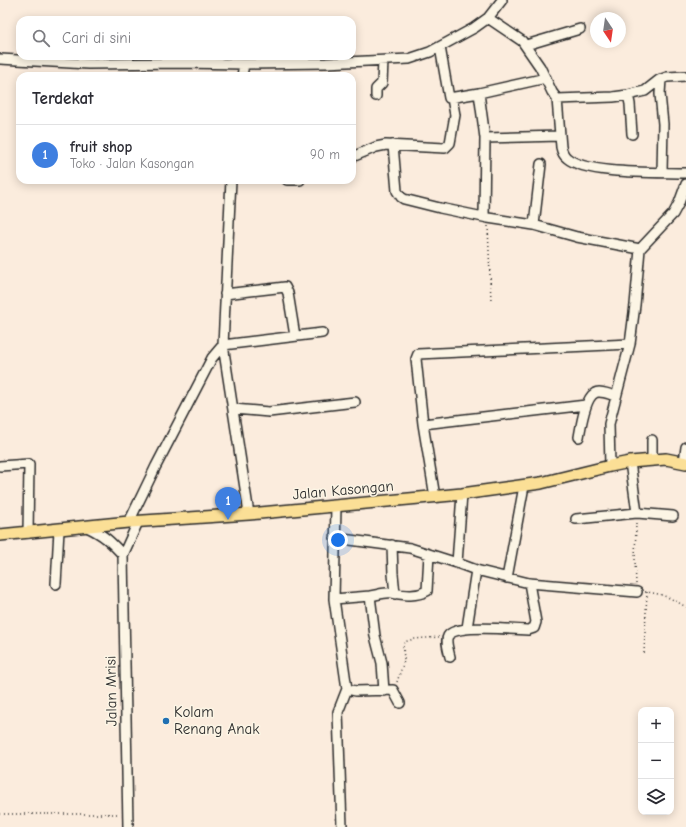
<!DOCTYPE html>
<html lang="id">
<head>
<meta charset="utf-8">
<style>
	body { margin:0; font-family:"Comic Neue",sans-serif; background:#f2f2f3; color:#2b2b33 }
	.controls { position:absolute; right:12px; bottom:12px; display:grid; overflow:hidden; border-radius:8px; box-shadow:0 2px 10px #0003 }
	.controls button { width:36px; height:36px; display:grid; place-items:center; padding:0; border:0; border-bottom:1px solid #e1e1e2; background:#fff; color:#2b2b33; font:20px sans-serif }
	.compass { position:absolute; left:590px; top:12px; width:36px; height:36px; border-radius:50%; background:#fff; box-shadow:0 2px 10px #0003; rotate:167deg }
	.you { position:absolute; left:338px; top:540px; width:14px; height:14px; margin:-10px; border:3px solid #fff; border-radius:50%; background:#1a73e8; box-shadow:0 0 0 6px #1a73e833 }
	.badge { display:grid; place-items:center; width:26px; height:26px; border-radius:50%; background:#1f6fb2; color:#fff; font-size:13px; font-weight:700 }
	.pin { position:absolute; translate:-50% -33px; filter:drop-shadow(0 1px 2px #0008) }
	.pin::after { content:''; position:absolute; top:21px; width:14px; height:12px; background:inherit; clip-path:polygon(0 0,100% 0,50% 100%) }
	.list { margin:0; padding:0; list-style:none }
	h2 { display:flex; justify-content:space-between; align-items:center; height:52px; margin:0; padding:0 16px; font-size:17px }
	h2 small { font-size:13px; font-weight:400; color:#7c7c81 }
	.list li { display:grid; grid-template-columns:26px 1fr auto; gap:12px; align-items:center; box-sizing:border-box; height:60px; padding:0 16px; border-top:1px solid #e1e1e2 }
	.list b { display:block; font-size:15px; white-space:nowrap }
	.list p { margin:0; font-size:13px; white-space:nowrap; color:#7c7c81 }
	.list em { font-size:13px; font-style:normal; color:#7c7c81 }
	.icon { flex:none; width:22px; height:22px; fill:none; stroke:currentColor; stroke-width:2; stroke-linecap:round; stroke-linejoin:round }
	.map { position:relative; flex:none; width:686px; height:827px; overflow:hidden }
	.search { position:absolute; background:#fff; box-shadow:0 2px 10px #0003; left:16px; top:16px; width:340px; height:44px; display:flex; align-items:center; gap:10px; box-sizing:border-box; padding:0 14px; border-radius:12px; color:#7c7c81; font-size:15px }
	.panel { position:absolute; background:#fff; box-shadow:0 2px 10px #0003; left:16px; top:72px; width:340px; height:112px; border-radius:12px }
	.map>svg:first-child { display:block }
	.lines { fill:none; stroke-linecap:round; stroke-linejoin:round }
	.minor-casing { stroke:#2b2b2b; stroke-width:12 }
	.major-casing { stroke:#2b2b2b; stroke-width:14 }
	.path { stroke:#2b2b2b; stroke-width:1.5; stroke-dasharray:1 3; stroke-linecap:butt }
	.minor { stroke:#fcf5e5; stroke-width:9 }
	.major { stroke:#fbdf96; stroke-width:11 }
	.poi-dot { fill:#1f6fb2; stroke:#fcf5e5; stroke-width:1.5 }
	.labels { text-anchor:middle; stroke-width:3; stroke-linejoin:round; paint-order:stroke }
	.street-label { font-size:15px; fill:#2b2b2b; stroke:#fcf5e5 }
	.poi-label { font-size:15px; fill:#2b2b2b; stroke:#fcf5e5; text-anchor:start }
</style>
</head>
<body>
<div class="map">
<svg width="686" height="827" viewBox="0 0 686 827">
	<rect width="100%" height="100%" fill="#fbecdd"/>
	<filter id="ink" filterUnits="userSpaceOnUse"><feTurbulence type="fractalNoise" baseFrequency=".025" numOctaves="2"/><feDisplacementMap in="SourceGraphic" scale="8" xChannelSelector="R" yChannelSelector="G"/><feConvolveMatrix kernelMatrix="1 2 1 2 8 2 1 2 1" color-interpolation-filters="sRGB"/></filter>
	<g filter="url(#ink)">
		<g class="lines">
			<defs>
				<path id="minor" d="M488 18 522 41 540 67 552 92 557 99 561 147C562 152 563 155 567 158 587 175 658 172 686 173
					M526 45 580 29
					M440 47 449 98 479 93 546 78
					M0 59 88 64 182 63 244 64 326 63 409 59 430 52 474 28 488 18 502 0
					M242 76 244 64
					M661 79 660 94 663 124 662 172
					M479 93 485 138 484 217
					M628 95 645 91 659 80 667 77 686 76
					M376 96V89L382 83 383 61
					M557 99 613 97 628 95 630 104 632 134
					M485 138 560 136
					M393 145 397 191 401 197 404 199 440 208 488 218 534 225 577 237 640 249
					M352 157 376 147 386 145 445 148 450 143 455 115 452 98
					M231 180 223 345 249 514
					M287 180H300
					M534 225 541 164
					M225 294 285 287 288 293 295 336
					M233 409 269 412 355 402
					M423 424 586 405
					M579 437C581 426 585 398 595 393 600 390 611 395 616 396
					M652 460V440
					M630 462 637 513
					M684 462 686 447
					M0 466 29 464 28 533
					M610 466 609 424 630 344 635 305 640 249 673 214 679 203 686 184
					M435 497 423 424 416 359 418 354 630 344
					M336 506 334 599 347 689 338 712 342 827
					M576 519 637 513 673 516
					M129 522 156 466 212 358 223 345 322 333
					M87 527C104 535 110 541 123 555
					M335 538 410 548 457 563 476 570 529 583 637 592
					M392 545 393 574 395 594
					M457 563 462 494
					M507 578 524 486
					M56 584 59 530
					M370 596C377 595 385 592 392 593 405 595 415 597 427 591L429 554
					M334 599 370 596 375 636 382 663 384 691
					M467 628 476 570
					M450 657C449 652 445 641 448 636 456 623 514 630 528 630L534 628 536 622 529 583
					M347 689 356 691 393 690 400 703
					M128 827 123 555 138 522"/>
				<path id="major" d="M0 535 129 522 249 514 462 494 541 483 610 466 630 462 666 459 686 463"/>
			</defs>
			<use href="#minor" class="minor-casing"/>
			<use href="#major" class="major-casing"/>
			<path class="path" d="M488 226 491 301
				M636 584 635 561 636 522
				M645 592C661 593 673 599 686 607
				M644 653 647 592
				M397 682 404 661 403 645 404 642 414 639 439 637
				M0 814H120"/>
			<use href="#minor" class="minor"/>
			<use href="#major" class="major"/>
		</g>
	</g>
	<circle class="poi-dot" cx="166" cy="721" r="4"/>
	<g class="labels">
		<g class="street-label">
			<text transform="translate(343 490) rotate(-5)" y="5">Jalan Kasongan</text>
			<text transform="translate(111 691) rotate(-91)" y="5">Jalan Mrisi</text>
		</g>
		<g class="poi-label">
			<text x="174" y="717">Kolam<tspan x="174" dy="17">Renang Anak</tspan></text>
		</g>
	</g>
</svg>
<div class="controls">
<button>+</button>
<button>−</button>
<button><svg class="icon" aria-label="layers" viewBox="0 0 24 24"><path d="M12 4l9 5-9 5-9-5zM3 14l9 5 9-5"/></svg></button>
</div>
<svg class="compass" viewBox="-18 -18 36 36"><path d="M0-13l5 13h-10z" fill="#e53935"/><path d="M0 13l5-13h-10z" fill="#7c7c81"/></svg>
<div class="you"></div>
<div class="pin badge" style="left:228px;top:520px;background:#3f7fe0">1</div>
<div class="search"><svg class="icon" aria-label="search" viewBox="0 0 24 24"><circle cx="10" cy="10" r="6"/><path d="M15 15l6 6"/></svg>Cari di sini</div>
<section class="panel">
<h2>Terdekat<small></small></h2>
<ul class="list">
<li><span class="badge" style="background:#3f7fe0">1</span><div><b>fruit shop</b><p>Toko · Jalan Kasongan</p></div><em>90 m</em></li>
</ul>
</section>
</div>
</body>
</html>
